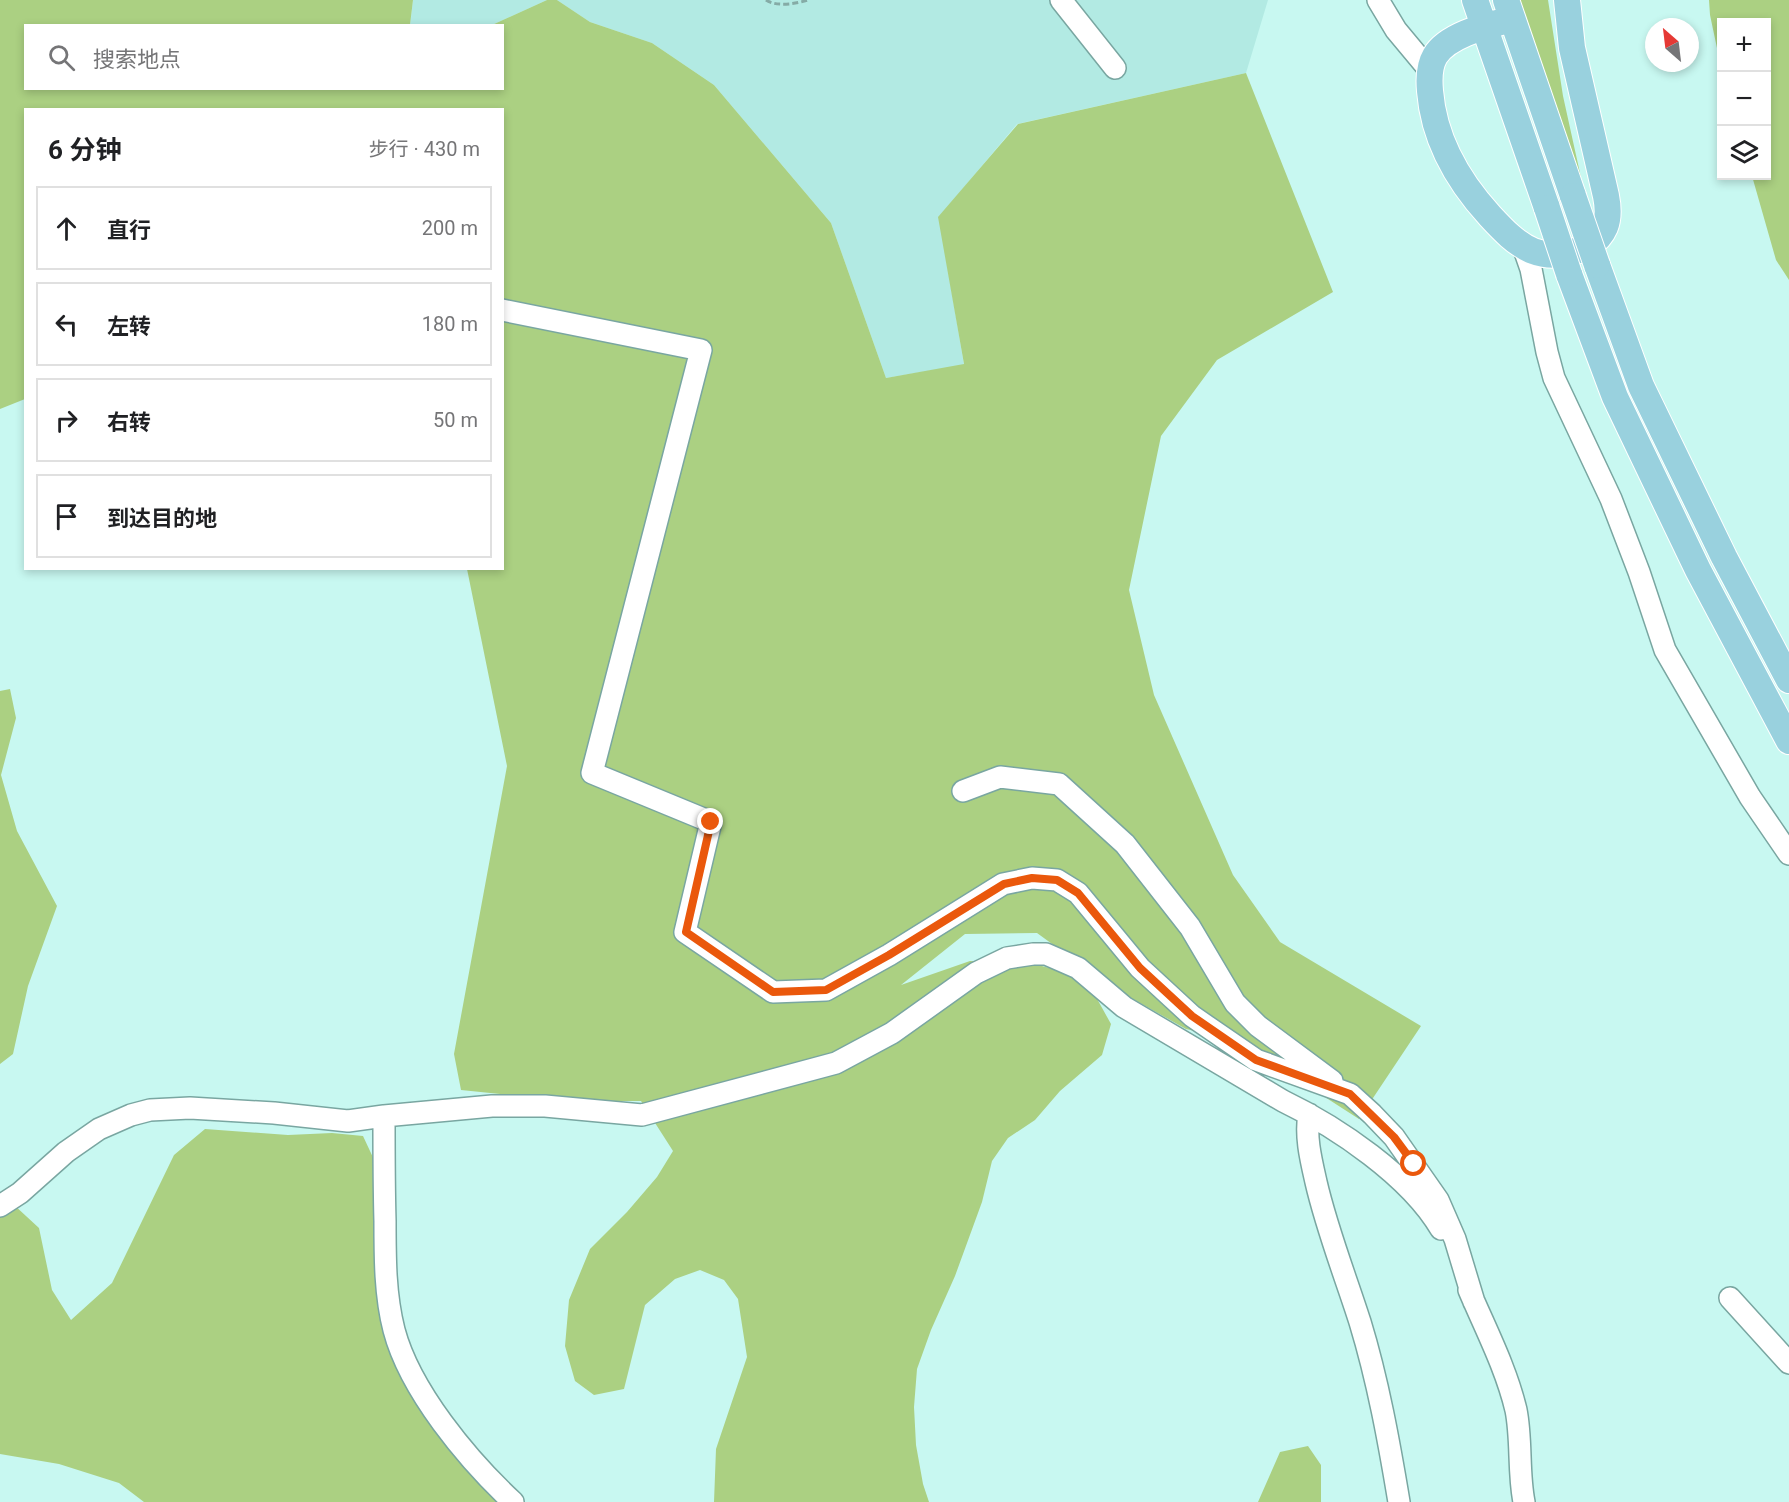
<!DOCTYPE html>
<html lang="zh">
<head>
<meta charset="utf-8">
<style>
	body { margin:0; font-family:Roboto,"Noto Sans SC",sans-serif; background:#f6f6f6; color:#202124 }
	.controls { position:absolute; right:18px; top:18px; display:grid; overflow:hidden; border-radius:0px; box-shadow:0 3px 9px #0003 }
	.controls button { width:54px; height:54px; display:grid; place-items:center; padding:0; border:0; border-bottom:2px solid #e0e0e0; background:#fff; color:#202124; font:30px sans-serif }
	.compass { position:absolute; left:1645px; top:18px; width:54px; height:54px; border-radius:50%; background:#fff; box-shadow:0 3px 9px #0003; rotate:332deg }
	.stop { position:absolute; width:18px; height:18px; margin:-14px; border:4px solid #ea580c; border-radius:50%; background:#fff }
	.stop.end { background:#ea580c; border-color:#fff; box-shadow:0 2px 6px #0008 }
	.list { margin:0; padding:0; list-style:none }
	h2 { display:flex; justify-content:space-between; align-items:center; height:78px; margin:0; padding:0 24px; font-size:26px }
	h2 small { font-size:20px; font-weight:400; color:#757577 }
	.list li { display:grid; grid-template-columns:39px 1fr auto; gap:18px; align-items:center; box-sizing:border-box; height:84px; margin:0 12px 12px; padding:0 12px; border:2px solid #e0e0e0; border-radius:0px }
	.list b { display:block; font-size:22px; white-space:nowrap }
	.list em { font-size:20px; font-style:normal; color:#757577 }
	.icon { flex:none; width:33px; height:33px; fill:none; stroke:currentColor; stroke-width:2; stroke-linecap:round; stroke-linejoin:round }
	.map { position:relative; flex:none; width:1789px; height:1502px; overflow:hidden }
	.search { position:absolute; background:#fff; box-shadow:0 3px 9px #0003; left:24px; top:24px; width:480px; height:66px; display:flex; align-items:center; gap:15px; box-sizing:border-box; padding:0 21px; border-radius:0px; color:#757577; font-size:22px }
	.panel { position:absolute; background:#fff; box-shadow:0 3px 9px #0003; left:24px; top:108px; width:480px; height:462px; border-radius:0px }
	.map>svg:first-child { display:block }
	.built { fill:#b2eae3 }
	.green { fill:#abd082 }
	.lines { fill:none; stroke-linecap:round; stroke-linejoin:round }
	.minor-casing { stroke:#79a6a1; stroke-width:24 }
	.major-casing { stroke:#fff; stroke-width:28 }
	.path { stroke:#85aba6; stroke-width:3; stroke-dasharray:6 3; stroke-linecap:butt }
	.minor { stroke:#fff; stroke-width:21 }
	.major { stroke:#99d1de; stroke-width:26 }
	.major-bridge-casing { stroke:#fff; stroke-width:28; stroke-linecap:butt }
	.major-bridge { stroke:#99d1de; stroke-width:26 }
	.route { stroke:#ea580c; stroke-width:8 }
</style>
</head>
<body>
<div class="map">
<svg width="1789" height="1502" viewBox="0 0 1789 1502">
	<rect width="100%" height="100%" fill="#c8f8f1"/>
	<path class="built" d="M413 0H547L492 25 410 26Z
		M557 0H1268L1246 73 1017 124 939 217 964 365 886 378 831 223 714 85 652 43 590 22Z"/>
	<path class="green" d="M0 0H413L410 25 26 26V88H502V26L492 25 547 0H557L590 22 652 43 714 85 831 223 886 378 964 364 938 217 1018 124 1246 73 1333 292 1217 360 1161 436 1129 590 1154 695 1233 875 1280 942 1421 1026 1359 1119 1238 1041 1186 1029 1110 986 1037 933 965 934 901 985 970 961 1031 963 1071 974 1096 997 1111 1024 1102 1055 1060 1091 1035 1120 1008 1138 992 1161 982 1202 955 1276 931 1330 917 1369 914 1407 916 1445 923 1484 929 1502H714L716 1449 747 1357 738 1299 724 1280 700 1270 675 1279 645 1305 624 1389 594 1395 575 1381 565 1346 569 1300 590 1249 627 1212 657 1177 673 1151 641 1101H571L461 1090 454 1054 507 766 467 569 502 568V110H26L25 399 0 409Z
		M1519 0H1548L1563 96 1589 214Z
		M1709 0H1789V280L1776 260 1752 176H1766V22H1722L1721 67 1710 15Z
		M10 689 16 718 1 775 17 831 57 906 28 986 13 1054 0 1064V691Z
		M205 1129 288 1135 332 1133 363 1136 377 1166 394 1340 500 1502H144L119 1483 59 1464 0 1454V1192L39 1228 52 1290 71 1320 112 1283 174 1155Z
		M1308 1446 1321 1465V1502H1258L1280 1452Z"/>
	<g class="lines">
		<defs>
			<path id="minor" d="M1061 0 1115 68
				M1378 0 1396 30 1431 72
				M1523 246 1531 269 1547 352 1554 378 1611 499 1639 572 1665 650 1750 797 1789 854
				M502 310 701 350 592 773 711 822 685 932 773 992 826 990 889 955 1003 884 1032 878 1057 880 1078 893 1140 968 1192 1016 1256 1060 1350 1094 1372 1114 1394 1137 1438 1200 1455 1239 1474 1302
				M963 791 1000 777 1059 784 1125 844 1190 927 1235 1003 1258 1026 1332 1081
				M1309 1114C1305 1136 1311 1160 1316 1182 1327 1230 1345 1275 1360 1322 1378 1381 1389 1442 1399 1502
				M384 1116C384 1151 384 1186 385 1221 385 1258 385 1295 394 1330 410 1391 468 1460 513 1502
				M0 1206 20 1193 66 1152 99 1129 131 1115 150 1110 190 1108 274 1113 348 1121 384 1116 492 1106H545L642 1115 836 1063 892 1033 976 973 1007 958 1033 954H1046L1078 968 1124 1007 1283 1101C1337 1127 1410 1176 1441 1229
				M1469 1290C1486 1330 1506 1368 1516 1410 1522 1440 1518 1472 1524 1502
				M1730 1298 1789 1363"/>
			<path id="major" d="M1475 0 1547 208
				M1506 0 1573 196
				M1512 19C1490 25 1448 34 1435 56 1429 66 1429 80 1430 91 1434 141 1458 181 1490 216 1503 230 1516 244 1533 251 1556 260 1594 252 1605 227 1609 217 1608 206 1606 196L1572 48 1567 0
				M1597 265 1641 386 1724 557 1789 680
				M1569 274 1615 397 1698 570 1789 741"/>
		</defs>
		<use href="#minor" class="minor-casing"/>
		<use href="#major" class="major-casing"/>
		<path class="path" d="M766 0C776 7 796 4 808 0"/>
		<use href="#minor" class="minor"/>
		<use href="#major" class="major"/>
		<defs>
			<path id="major-bridge" d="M1573 196 1597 265
				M1547 208 1569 274"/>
		</defs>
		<use href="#major-bridge" class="major-bridge-casing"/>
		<use href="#major-bridge" class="major-bridge"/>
	</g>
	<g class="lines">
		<path class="route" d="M711 822 686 932 773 992 826 990 889 955 1004 884 1032 878 1057 880 1078 893 1140 968 1192 1016 1256 1060 1350 1094 1394 1137 1414 1164"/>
	</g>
</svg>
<div class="controls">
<button>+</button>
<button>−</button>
<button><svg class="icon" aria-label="layers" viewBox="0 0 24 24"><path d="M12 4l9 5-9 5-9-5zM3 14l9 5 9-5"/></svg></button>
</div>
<svg class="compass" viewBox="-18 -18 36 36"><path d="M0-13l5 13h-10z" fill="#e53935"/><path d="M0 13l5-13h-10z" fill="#757577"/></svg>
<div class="stop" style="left:1414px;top:1164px"></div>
<div class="stop end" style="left:711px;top:822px"></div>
<div class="search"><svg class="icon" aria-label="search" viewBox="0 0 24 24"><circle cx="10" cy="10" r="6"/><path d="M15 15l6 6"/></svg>搜索地点</div>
<section class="panel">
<h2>6 分钟<small>步行 · 430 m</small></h2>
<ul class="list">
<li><svg class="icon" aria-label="ahead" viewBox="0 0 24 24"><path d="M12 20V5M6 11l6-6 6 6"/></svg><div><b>直行</b></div><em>200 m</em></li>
<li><svg class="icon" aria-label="left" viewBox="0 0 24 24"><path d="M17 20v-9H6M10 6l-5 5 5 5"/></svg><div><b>左转</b></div><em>180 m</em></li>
<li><svg class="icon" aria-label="right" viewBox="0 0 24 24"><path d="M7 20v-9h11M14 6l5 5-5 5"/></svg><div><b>右转</b></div><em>50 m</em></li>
<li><svg class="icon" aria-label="arrive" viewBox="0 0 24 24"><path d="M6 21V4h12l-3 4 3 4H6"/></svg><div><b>到达目的地</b></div></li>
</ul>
</section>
</div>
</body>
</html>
